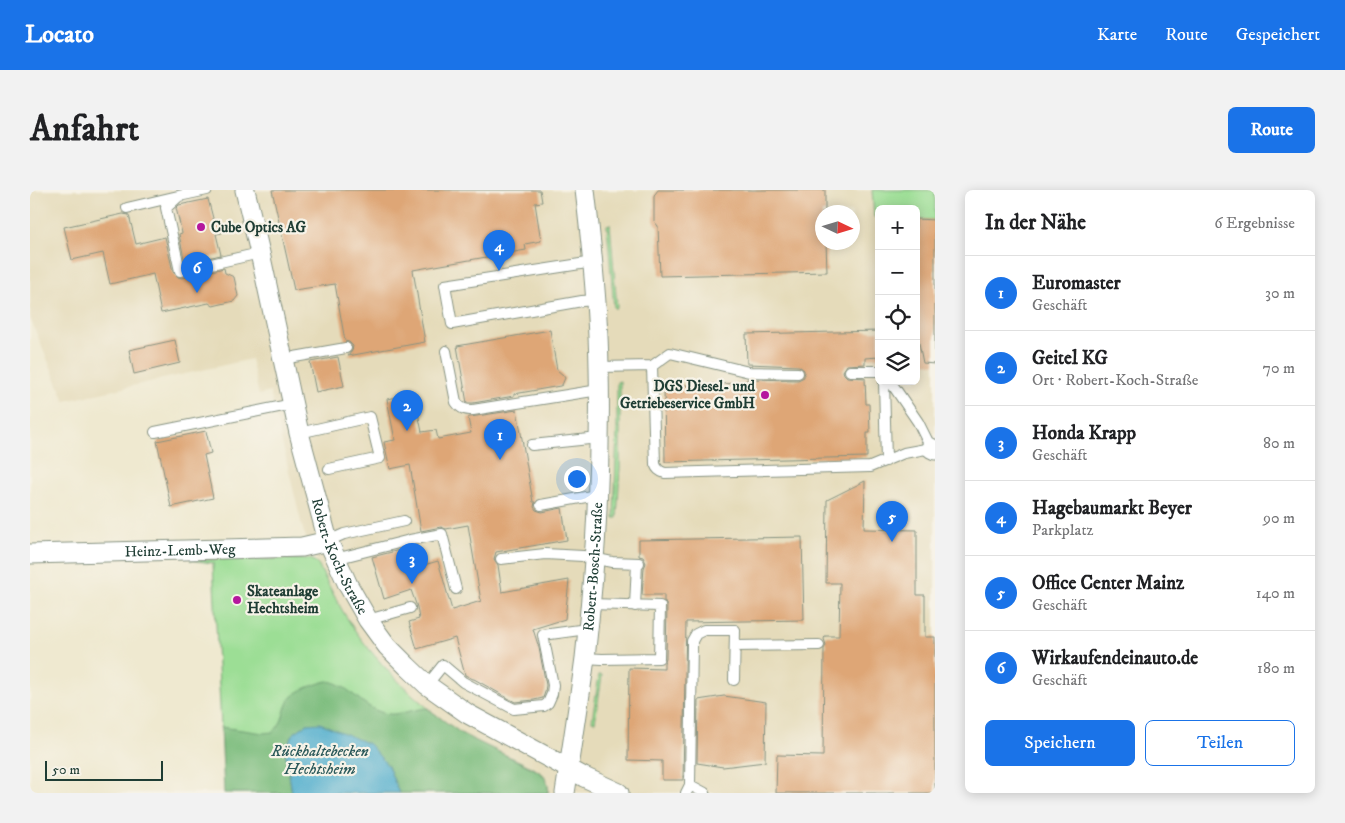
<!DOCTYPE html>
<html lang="de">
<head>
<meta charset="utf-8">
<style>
	body { margin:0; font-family:"IM FELL DW Pica",serif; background:#f2f2f2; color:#202124 }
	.controls { position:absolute; right:15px; top:15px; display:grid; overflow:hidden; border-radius:8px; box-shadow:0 2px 12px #0003 }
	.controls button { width:45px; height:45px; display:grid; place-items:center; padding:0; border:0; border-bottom:1px solid #e0e0e0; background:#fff; color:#202124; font:25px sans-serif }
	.compass { position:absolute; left:785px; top:15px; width:45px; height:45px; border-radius:50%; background:#fff; box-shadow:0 2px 12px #0003; rotate:94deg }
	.scale { position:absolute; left:15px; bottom:12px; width:118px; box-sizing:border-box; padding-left:5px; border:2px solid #1f3d34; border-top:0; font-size:14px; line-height:18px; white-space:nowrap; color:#1f3d34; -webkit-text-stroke:4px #f7f3e8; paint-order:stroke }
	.you { position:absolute; left:546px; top:288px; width:18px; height:18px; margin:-12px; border:4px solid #fff; border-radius:50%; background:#1a73e8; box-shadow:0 0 0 8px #1a73e833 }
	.badge { display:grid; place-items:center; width:32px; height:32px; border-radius:50%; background:#1a73e8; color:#fff; font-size:16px; font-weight:700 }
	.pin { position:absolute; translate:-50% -41px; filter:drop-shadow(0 1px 2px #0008) }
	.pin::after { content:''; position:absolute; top:26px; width:18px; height:15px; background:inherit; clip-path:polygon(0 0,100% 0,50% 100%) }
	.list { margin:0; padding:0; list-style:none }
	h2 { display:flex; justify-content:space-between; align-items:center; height:65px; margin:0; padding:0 20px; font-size:21px }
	h2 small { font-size:16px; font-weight:400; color:#757577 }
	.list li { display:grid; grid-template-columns:32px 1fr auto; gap:15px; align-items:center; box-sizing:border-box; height:75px; padding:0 20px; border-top:1px solid #e0e0e0 }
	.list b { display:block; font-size:19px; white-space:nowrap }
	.list p { margin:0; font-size:16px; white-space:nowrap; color:#757577 }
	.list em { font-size:16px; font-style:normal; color:#757577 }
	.actions { display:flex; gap:10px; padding:15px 20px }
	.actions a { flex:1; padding:11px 0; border:1px solid #1a73e8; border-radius:8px; text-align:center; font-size:18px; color:#1a73e8 }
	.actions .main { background:#1a73e8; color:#fff }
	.icon { flex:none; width:28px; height:28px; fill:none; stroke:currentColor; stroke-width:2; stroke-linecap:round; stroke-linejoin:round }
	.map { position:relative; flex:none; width:905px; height:603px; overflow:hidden; border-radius:8px }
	header { display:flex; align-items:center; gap:30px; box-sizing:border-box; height:70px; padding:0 25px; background:#1a73e8; color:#fff }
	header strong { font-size:24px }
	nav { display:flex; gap:28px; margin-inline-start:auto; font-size:18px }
	.intro { display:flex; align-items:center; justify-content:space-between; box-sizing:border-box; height:120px; padding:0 30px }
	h1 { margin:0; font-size:35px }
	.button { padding:12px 22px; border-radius:8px; background:#1a73e8; color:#fff; font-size:18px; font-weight:700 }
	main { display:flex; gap:30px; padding:0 30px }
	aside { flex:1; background:#fff; border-radius:8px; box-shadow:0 2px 12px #0003 }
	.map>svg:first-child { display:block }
	.built { fill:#e5dbba; fill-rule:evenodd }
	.green { fill:#9cde95; stroke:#5e8e64 }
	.forest { fill:#7dbd7e; stroke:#4e7d59 }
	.water { fill:#4fadcd; stroke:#377580 }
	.building { fill:#dea676 }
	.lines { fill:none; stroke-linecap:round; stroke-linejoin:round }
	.lane-casing { stroke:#879382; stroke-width:12 }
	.street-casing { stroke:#879382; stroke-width:21 }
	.lane { stroke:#fff; stroke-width:10 }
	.street { stroke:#fff; stroke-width:19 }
	.poi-dot { fill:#b5179e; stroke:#f7f3e8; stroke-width:2 }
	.labels { text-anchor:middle; stroke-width:4.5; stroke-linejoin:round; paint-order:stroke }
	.poi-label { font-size:15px; font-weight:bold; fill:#1f3d34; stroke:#f7f3e8; text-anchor:start }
	.street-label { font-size:15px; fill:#1f3d34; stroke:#f7f3e8 }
	.water-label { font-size:16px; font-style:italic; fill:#2b595a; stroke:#f7f3e8 }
</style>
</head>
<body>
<header>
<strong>Locato</strong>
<nav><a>Karte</a><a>Route</a><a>Gespeichert</a></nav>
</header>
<div class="intro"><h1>Anfahrt</h1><a class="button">Route</a></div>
<main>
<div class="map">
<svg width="905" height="603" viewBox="0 0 905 603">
	<rect width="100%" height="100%" fill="#f7f3e8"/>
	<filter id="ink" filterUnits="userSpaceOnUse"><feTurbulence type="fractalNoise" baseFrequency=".02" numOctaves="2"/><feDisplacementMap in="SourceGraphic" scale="10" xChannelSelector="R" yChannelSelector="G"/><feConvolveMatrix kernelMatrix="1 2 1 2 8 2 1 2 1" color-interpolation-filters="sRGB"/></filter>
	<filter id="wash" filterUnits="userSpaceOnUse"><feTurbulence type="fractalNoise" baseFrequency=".0096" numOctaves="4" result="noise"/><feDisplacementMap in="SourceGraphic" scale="20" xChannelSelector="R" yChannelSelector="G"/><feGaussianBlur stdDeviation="1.12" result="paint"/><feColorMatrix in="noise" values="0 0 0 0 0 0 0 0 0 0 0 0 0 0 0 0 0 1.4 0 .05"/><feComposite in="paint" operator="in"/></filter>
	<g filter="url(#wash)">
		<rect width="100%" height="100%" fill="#efe9d0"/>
		<path class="built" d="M0 0H905V603H518V598L508 581 432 544 397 518 368 490 343 462 321 436 287 373 273 340 240 202 229 205 221 169 35 211 0 128ZM849 19H886V191H849ZM792 22H822V52H792Z"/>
		<path class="green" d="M842 0H905V30L886 29V19H849V27H844Z
			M580 34 587 118H584L577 35Z
			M590 191V277L587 328H584L587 241V192Z
			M199 369H281L287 373C298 393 309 417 322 436 349 476 391 516 431 543 456 560 488 567 513 584 517 590 519 596 518 603H204L201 539 191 537 183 373 160 370Z
			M569 485H572L565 532 562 531Z"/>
		<path class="forest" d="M298 491C320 494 333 521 359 524 367 525 387 519 397 518L432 544 508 581C516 587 519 594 518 603H369L358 576 277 534 264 543 255 559 262 603H194L191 537 233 543 243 542C255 531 252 523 259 510 264 501 288 493 298 491Z"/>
		<path class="water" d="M290 533 339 554 358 576 369 603H262L255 559 264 543 277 534Z"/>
		<g id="blocks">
			<path class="building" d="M242 0H510L512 12 505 13 511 51 495 54 496 60 383 80 395 152 318 166 322 161 323 156 319 152 315 151 305 94 264 100Z
				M628 0H795V22H792V52H796L797 82 630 86 628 36 624 31V7L625 4Z
				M178 9 184 32 189 31 192 43 186 44 191 65 155 73 149 44 152 43 146 18 149 15Z
				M93 24 99 25 106 54 135 47 143 82 148 87 152 88 194 78 195 83 204 87 208 106 204 111 183 116 179 113 131 123 123 84 80 94 73 63 42 70 34 37Z
				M886 29 905 30V174L893 173 886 138Z
				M520 140 527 180 533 185 535 188 532 195 530 196 484 204V206L443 213H437L427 156Z
				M849 141V167L835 168V174L817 175 813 181 814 184 817 187 835 188 836 214H839L840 243H837V267L635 272 634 196 717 193V189L768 190 774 187V180L769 176 717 174 716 144Z
				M145 150 150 173 104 184 99 160Z
				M308 167 314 196 286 202 280 172Z
				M384 204 392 242 406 240 408 249 441 243 438 228 440 227 487 220 503 312H505L504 317 506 320 512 322 532 318 537 350 466 362 464 369 468 375 472 402 539 390 535 429 503 439 509 458 516 495 515 502 513 508 504 510 485 512 444 489H443L435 485 425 448 387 459 379 432 389 429 387 417 381 400 354 409 342 367 382 357 387 377 408 371 422 420 451 411 438 335 416 339 411 337 391 341 380 275 360 279 354 252 365 250 357 209Z
				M176 241 181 263 174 265 183 308 141 317 127 251Z
				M835 291 834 339 887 340V405H895V447H905V603H746L747 565 793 566 794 459 796 455 794 449 795 446H809L810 393H796L797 310Z
				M772 347 774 430 656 432 653 590H632V571L598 570 599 478 634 479V473L636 468 637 416 634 411V405H612L614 378 616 373 613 367 609 366V350Z
				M694 506 736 512 735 572 693 577 667 573 668 510Z"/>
		</g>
	</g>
	<g filter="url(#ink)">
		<use href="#blocks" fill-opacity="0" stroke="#879382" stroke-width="1"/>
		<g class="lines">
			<defs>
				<path id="lane" d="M177 0 149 6 136 18 150 81 230 63
					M97 18 148 6
					M563 72 415 95 422 134 552 111 566 110
					M416 161 426 212C431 219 435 220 443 220L569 200
					M253 169 316 158
					M622 176 625 274C627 279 629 281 635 283L840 277 874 263 901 258 888 232 860 191
					M569 177 622 176 640 163 719 182 768 183
					M820 181H849
					M854 191 856 271
					M125 242 263 214
					M269 243 340 227 350 268 299 279
					M502 255 569 248
					M511 315 567 305
					M298 351 314 344 374 331
					M305 369 380 350 412 344 426 399
					M471 369 515 364 553 366 582 372 609 373
					M605 416 607 373
					M338 430 380 418
					M705 456 789 455
					M555 468 572 469 629 468 630 416 560 414
					M397 495 413 475 433 492 484 519 514 516 518 513 522 504 523 495 513 445 557 439
					M660 595 662 451 666 444 674 440H705L704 490
					M656 603 660 595 675 603"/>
				<g id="street">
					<path id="s1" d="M215 0 230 63 269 243 298 351 318 395 338 430 357 456 377 476 397 495 438 524 554 587 589 603"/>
					<path d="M901 258 905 260"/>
					<path id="s2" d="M0 364 272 357 298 351"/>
					<path id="s3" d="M535 603C542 558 549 513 555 468 566 372 571 274 569 177 568 118 562 59 555 0"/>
				</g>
			</defs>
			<use href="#lane" class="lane-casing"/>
			<use href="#street" class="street-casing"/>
			<use href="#lane" class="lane"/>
			<use href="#street" class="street"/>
		</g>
	</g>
	<g class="poi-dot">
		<circle cx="171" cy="37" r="5"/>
		<circle cx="735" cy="205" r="5"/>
		<circle cx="207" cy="410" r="5"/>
	</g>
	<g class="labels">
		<g class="poi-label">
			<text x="181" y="42">Cube Optics AG</text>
			<text x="725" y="201" text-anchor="end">DGS Diesel- und<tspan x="725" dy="17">Getriebeservice GmbH</tspan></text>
			<text x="217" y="406">Skateanlage<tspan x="217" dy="17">Hechtsheim</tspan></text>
		</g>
		<g class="street-label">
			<text dy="5" stroke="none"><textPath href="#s2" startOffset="150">Heinz-Lemb-Weg</textPath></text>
			<text dy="5" stroke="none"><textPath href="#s1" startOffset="379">Robert-Koch-Straße</textPath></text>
			<text dy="5" stroke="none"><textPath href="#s3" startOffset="228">Robert-Bosch-Straße</textPath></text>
		</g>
		<g class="water-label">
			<text x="290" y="566">Rückhaltebecken<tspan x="290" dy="18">Hechtsheim</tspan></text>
		</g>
	</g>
</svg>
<div class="controls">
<button>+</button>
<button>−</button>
<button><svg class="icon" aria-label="locate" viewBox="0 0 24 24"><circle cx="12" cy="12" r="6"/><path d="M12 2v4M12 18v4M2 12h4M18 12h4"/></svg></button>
<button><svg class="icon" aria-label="layers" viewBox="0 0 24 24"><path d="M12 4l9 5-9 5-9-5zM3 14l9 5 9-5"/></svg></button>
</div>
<svg class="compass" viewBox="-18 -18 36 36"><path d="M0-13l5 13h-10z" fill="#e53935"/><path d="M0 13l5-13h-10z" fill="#757577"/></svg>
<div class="scale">50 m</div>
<div class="you"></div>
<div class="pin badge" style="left:470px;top:270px">1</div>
<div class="pin badge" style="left:377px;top:241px">2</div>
<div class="pin badge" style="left:382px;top:394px">3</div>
<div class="pin badge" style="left:469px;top:81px">4</div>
<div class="pin badge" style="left:862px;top:352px">5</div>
<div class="pin badge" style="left:167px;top:103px">6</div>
</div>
<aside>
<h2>In der Nähe<small>6 Ergebnisse</small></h2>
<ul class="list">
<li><span class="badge">1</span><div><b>Euromaster</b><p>Geschäft</p></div><em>30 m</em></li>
<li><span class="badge">2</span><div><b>Geitel KG</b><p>Ort · Robert-Koch-Straße</p></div><em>70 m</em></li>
<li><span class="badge">3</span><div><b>Honda Krapp</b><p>Geschäft</p></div><em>80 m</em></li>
<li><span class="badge">4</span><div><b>Hagebaumarkt Beyer</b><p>Parkplatz</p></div><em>90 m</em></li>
<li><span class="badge">5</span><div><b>Office Center Mainz</b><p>Geschäft</p></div><em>140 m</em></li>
<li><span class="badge">6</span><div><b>Wirkaufendeinauto.de</b><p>Geschäft</p></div><em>180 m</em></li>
</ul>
<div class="actions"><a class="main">Speichern</a><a>Teilen</a></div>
</aside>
</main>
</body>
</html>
